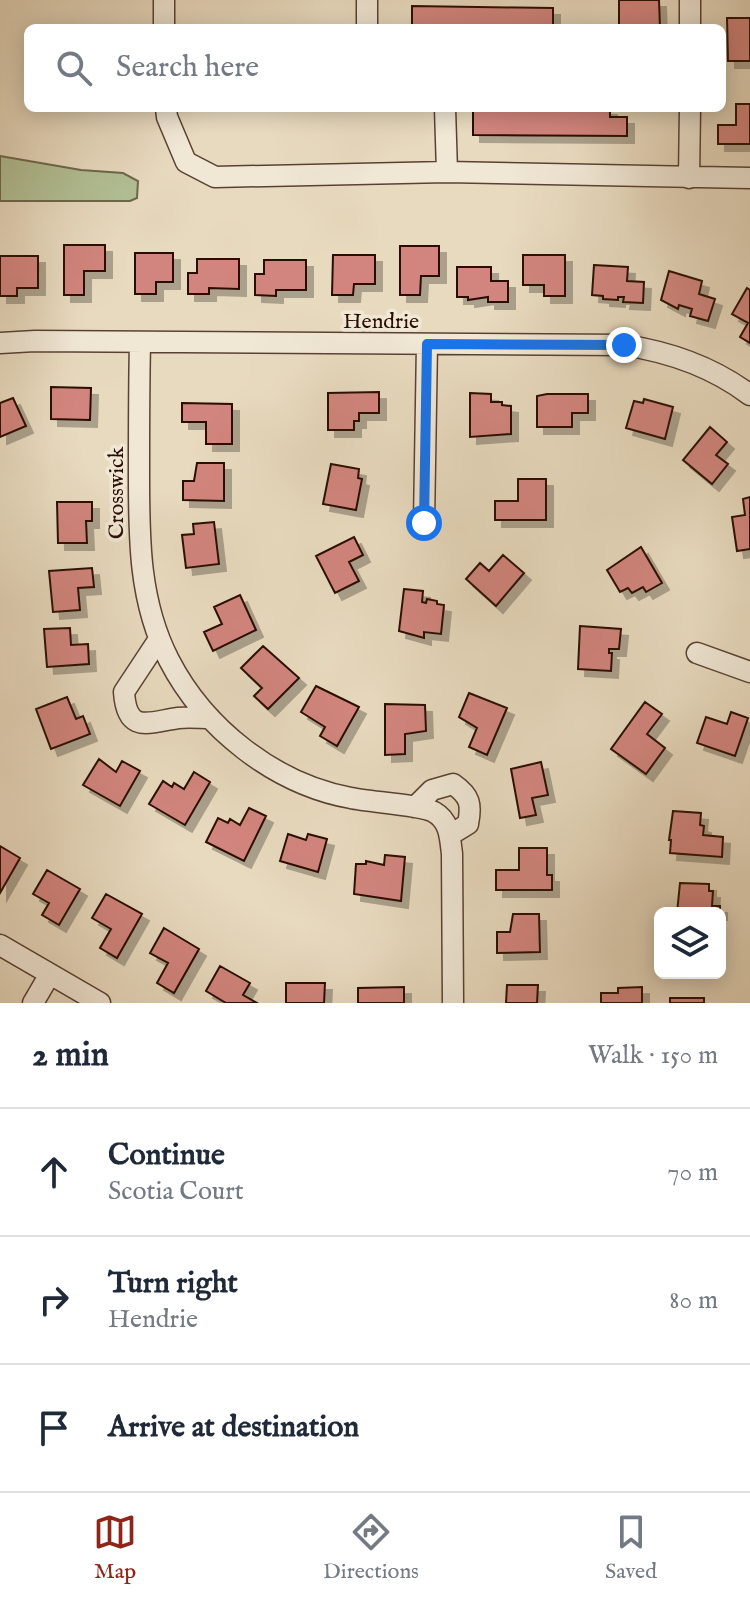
<!DOCTYPE html>
<html lang="en">
<head>
<meta charset="utf-8">
<style>
	body { margin:0; font-family:"IM FELL English",serif; background:#f2f2f3; color:#1f2937 }
	.controls { position:absolute; right:24px; bottom:24px; display:grid; overflow:hidden; border-radius:12px; box-shadow:0 4px 20px #0003 }
	.controls button { width:72px; height:72px; display:grid; place-items:center; padding:0; border:0; border-bottom:2px solid #e0e1e3; background:#fff; color:#1f2937; font:40px sans-serif }
	.stop { position:absolute; width:24px; height:24px; margin:-18px; border:6px solid #1a73e8; border-radius:50%; background:#fff }
	.stop.end { background:#1a73e8; border-color:#fff; box-shadow:0 2px 8px #0008 }
	.list { margin:0; padding:0; list-style:none }
	h2 { display:flex; justify-content:space-between; align-items:center; height:104px; margin:0; padding:0 32px; font-size:34px }
	h2 small { font-size:26px; font-weight:400; color:#747a83 }
	.list li { display:grid; grid-template-columns:52px 1fr auto; gap:24px; align-items:center; box-sizing:border-box; height:128px; padding:0 32px; border-top:2px solid #e0e1e3 }
	.list b { display:block; font-size:30px; white-space:nowrap }
	.list p { margin:0; font-size:26px; white-space:nowrap; color:#747a83 }
	.list em { font-size:26px; font-style:normal; color:#747a83 }
	.icon { flex:none; width:44px; height:44px; fill:none; stroke:currentColor; stroke-width:2; stroke-linecap:round; stroke-linejoin:round }
	.map { position:relative; flex:none; width:750px; height:1003px; overflow:hidden }
	.search { position:absolute; background:#fff; box-shadow:0 4px 20px #0003; left:24px; right:24px; top:24px; height:88px; display:flex; align-items:center; gap:20px; box-sizing:border-box; padding:0 28px; border-radius:12px; color:#747a83; font-size:30px }
	.sheet { height:488px; background:#fff }
	nav { display:flex; justify-content:space-around; align-items:center; box-sizing:border-box; height:112px; border-top:2px solid #e0e1e3; background:#fff; font-size:22px; color:#747a83 }
	nav a { display:grid; justify-items:center; gap:4px }
	nav .on { color:#8f2418 }
	.map>svg:first-child { display:block }
	.green { fill:#b2c095; stroke:#6e674c; stroke-width:2 }
	.building { fill:#d2857e; stroke:#2a0e04; stroke-width:2; filter:url(#shadow) }
	.lines { fill:none; stroke-linecap:round; stroke-linejoin:round }
	.street-casing { stroke:#5a4133; stroke-width:23 }
	.street { stroke:#f0e7d5; stroke-width:20 }
	.route { stroke:#1a73e8; stroke-width:10 }
	.labels { text-anchor:middle; stroke-width:7; stroke-linejoin:round; paint-order:stroke }
	.street-label { font-size:22px; fill:#2a0e04; stroke:#f0e7d5 }
</style>
</head>
<body>
<div class="map">
<svg width="750" height="1003" viewBox="0 0 750 1003">
	<defs>
		<filter id="shadow"><feDropShadow dx="7" dy="7" stdDeviation="0" flood-color="#0004"/></filter>
	</defs>
	<rect width="100%" height="100%" fill="#e8dabf"/>
	<filter id="stains"><feTurbulence type="fractalNoise" baseFrequency=".0025" numOctaves="4"/><feColorMatrix values="0 0 0 0 .2 0 0 0 0 .09 0 0 0 0 .02 0 0 0 .5 -.17"/></filter>
	<radialGradient id="worn" r=".72"><stop offset=".6" stop-color="#630" stop-opacity="0"/><stop offset="1" stop-color="#630" stop-opacity=".3"/></radialGradient>
	<path class="green" d="M0 156 81 170 123 173 138 181 137 198 130 201H0Z"/>
	<path class="building" d="M619 0H659L660 28H619Z
		M412 6 553 8V28H412Z
		M727 18H750V61H728Z
		M736 104H750V144H718V125H736Z
		M473 108H610V117H627V136L473 135Z
		M64 245H105V271H84V295H64Z
		M400 246H439V276H421L420 295H400Z
		M135 253H173V282H156V294H135Z
		M333 255H375V284H354L353 295H332Z
		M523 255H565V296H544V285H523Z
		M0 256H38V288H17V296H0Z
		M197 259H239V289L209 288V294H188V273H197Z
		M264 260H306V290H276V296L255 295V274H264Z
		M594 265 628 267 627 281 644 282 643 303 623 302 624 297H618V300L603 299V296L592 295Z
		M457 267H491V281H508V302H488V297L468 300V297H457Z
		M669 271 702 281 699 294 715 299 708 321 690 316 692 309 679 305 678 309 661 300Z
		M747 288 750 290V343L740 337 748 323 732 314Z
		M51 387 91 388 90 420 51 419Z
		M379 392V413H359V421H354V430H328V393Z
		M470 393 491 394V402H502V405L511 406V434L470 437Z
		M547 394H588V413H572V427H537V396Z
		M13 398 26 426 0 437V403Z
		M644 399 673 407 665 439 626 428 634 401 643 403Z
		M182 403 232 404V444H206V422H182Z
		M710 427 727 442 716 455 728 464 712 484 683 460Z
		M197 463H224V501L183 500V481H194Z
		M331 464 359 469 358 478 362 479 356 510 323 504Z
		M518 479H546V520H495V501H518Z
		M750 497V549L737 551 732 517 745 515 743 499Z
		M57 502H92V521H86L87 543H58Z
		M214 522 219 564 186 568 182 535 194 534 193 524Z
		M354 537 363 555 349 562 359 581 335 593 316 556Z
		M641 547 662 583 646 592 643 587 632 593 628 588 620 592 607 570Z
		M503 555 524 573 496 606 466 579 480 563 489 571Z
		M92 568 94 587 78 588 80 610 53 612 49 571Z
		M404 589 423 591 422 602 426 603 427 599 437 601V604L444 605 441 634 424 632V638L399 631Z
		M240 595 256 630 213 651 204 632 222 624 214 607Z
		M580 626 621 629 619 649H609V653H612L611 671 578 669Z
		M70 628 71 645 88 644 89 664 47 667 44 629Z
		M263 646 299 678 268 709 254 696 262 688 241 668Z
		M316 686 359 707 337 746 320 736 325 727 301 712Z
		M469 693 507 708 487 755 469 747 477 728 459 717Z
		M67 697 76 719 83 716 90 734 51 749 36 709Z
		M645 702 662 714 647 734 665 748 646 774 611 749Z
		M385 704 425 705 426 731 405 734V754L385 755Z
		M731 712 748 718 735 756 697 743 706 717 727 724Z
		M99 759 116 772 122 761 140 771 120 806 83 785Z
		M541 762 548 795 532 798 536 815 520 818 511 769Z
		M194 772 210 782 185 825 149 804 163 781 172 787 174 783 184 789Z
		M249 808 266 816 244 861 206 842 218 818 228 823 230 819 240 825Z
		M673 811 701 813 700 825 704 826 703 835 723 837 722 857 670 853 671 840H669Z
		M288 834 306 840 308 834 327 839 318 872 280 861Z
		M0 846 20 858 0 893Z
		M519 848H547V875H552V890H496V870H519Z
		M385 855 405 857 401 901 354 894 356 864H366V861L384 865Z
		M47 870 80 889 59 925 42 915 49 903 33 894Z
		M680 883 709 884V891H713L712 906H720V913H677Z
		M106 894 142 914 117 958 100 948 111 929 92 918Z
		M513 914H539L540 952 497 953V932H510Z
		M164 928 199 949 174 993 157 983 168 963 150 953Z
		M220 966 250 983 243 995 257 1003H226L206 991Z
		M286 983H325L324 1003H286Z
		M507 985H538L537 1003H506Z
		M404 987V1003H358V988Z
		M642 987V1003H601V993H618V988Z
		M670 998H704V1003H670Z"/>
	<g class="lines">
		<defs>
			<path id="street" d="M164 0V28
				M367 0V28
				M690 28V0
				M166 108 167 117 186 162 215 177 447 172 750 178
				M445 108 447 172
				M689 178 690 108
				M0 343 35 341 624 345C670 352 713 367 750 395
				M140 343C139 386 139 428 139 470 139 535 138 600 169 660 204 728 274 784 351 798 369 802 422 805 434 812 450 821 450 838 452 854L453 1003
				M424 523 427 344
				M159 639 124 692C127 735 149 722 178 718 188 717 200 718 210 718
				M697 653 750 672
				M415 807 432 790 453 784C470 796 472 804 468 824L450 835
				M0 945 100 1003
				M33 1003 50 974"/>
		</defs>
		<use href="#street" class="street-casing"/>
		<use href="#street" class="street"/>
	</g>
	<g class="lines">
		<path class="route" d="M424 523 427 344 624 345"/>
	</g>
	<g class="labels">
		<g class="street-label">
			<text x="381" y="328">Hendrie</text>
			<text transform="translate(115 493) rotate(-90)" y="8">Crosswick</text>
		</g>
	</g>
	<rect width="100%" height="100%" filter="url(#stains)"/>
	<rect width="100%" height="100%" fill="url(#worn)"/>
</svg>
<div class="controls">
<button><svg class="icon" aria-label="layers" viewBox="0 0 24 24"><path d="M12 4l9 5-9 5-9-5zM3 14l9 5 9-5"/></svg></button>
</div>
<div class="stop" style="left:424px;top:523px"></div>
<div class="stop end" style="left:624px;top:345px"></div>
<div class="search"><svg class="icon" aria-label="search" viewBox="0 0 24 24"><circle cx="10" cy="10" r="6"/><path d="M15 15l6 6"/></svg>Search here</div>
</div>
<section class="sheet">
<h2>2 min<small>Walk · 150 m</small></h2>
<ul class="list">
<li><svg class="icon" aria-label="ahead" viewBox="0 0 24 24"><path d="M12 20V5M6 11l6-6 6 6"/></svg><div><b>Continue</b><p>Scotia Court</p></div><em>70 m</em></li>
<li><svg class="icon" aria-label="right" viewBox="0 0 24 24"><path d="M7 20v-9h11M14 6l5 5-5 5"/></svg><div><b>Turn right</b><p>Hendrie</p></div><em>80 m</em></li>
<li><svg class="icon" aria-label="arrive" viewBox="0 0 24 24"><path d="M6 21V4h12l-3 4 3 4H6"/></svg><div><b>Arrive at destination</b></div></li>
</ul>
</section>
<nav>
<a class="on"><svg class="icon" aria-label="map" viewBox="0 0 24 24"><path d="M3 6l6-2 6 2 6-2v14l-6 2-6-2-6 2zM9 4v14M15 6v14"/></svg>Map</a>
<a><svg class="icon" aria-label="directions" viewBox="0 0 24 24"><path d="M12 3l9 9-9 9-9-9zM9 14v-3h6M13 9l2 2-2 2"/></svg>Directions</a>
<a><svg class="icon" aria-label="saved" viewBox="0 0 24 24"><path d="M7 4h10v16l-5-4-5 4z"/></svg>Saved</a>
</nav>
</body>
</html>
